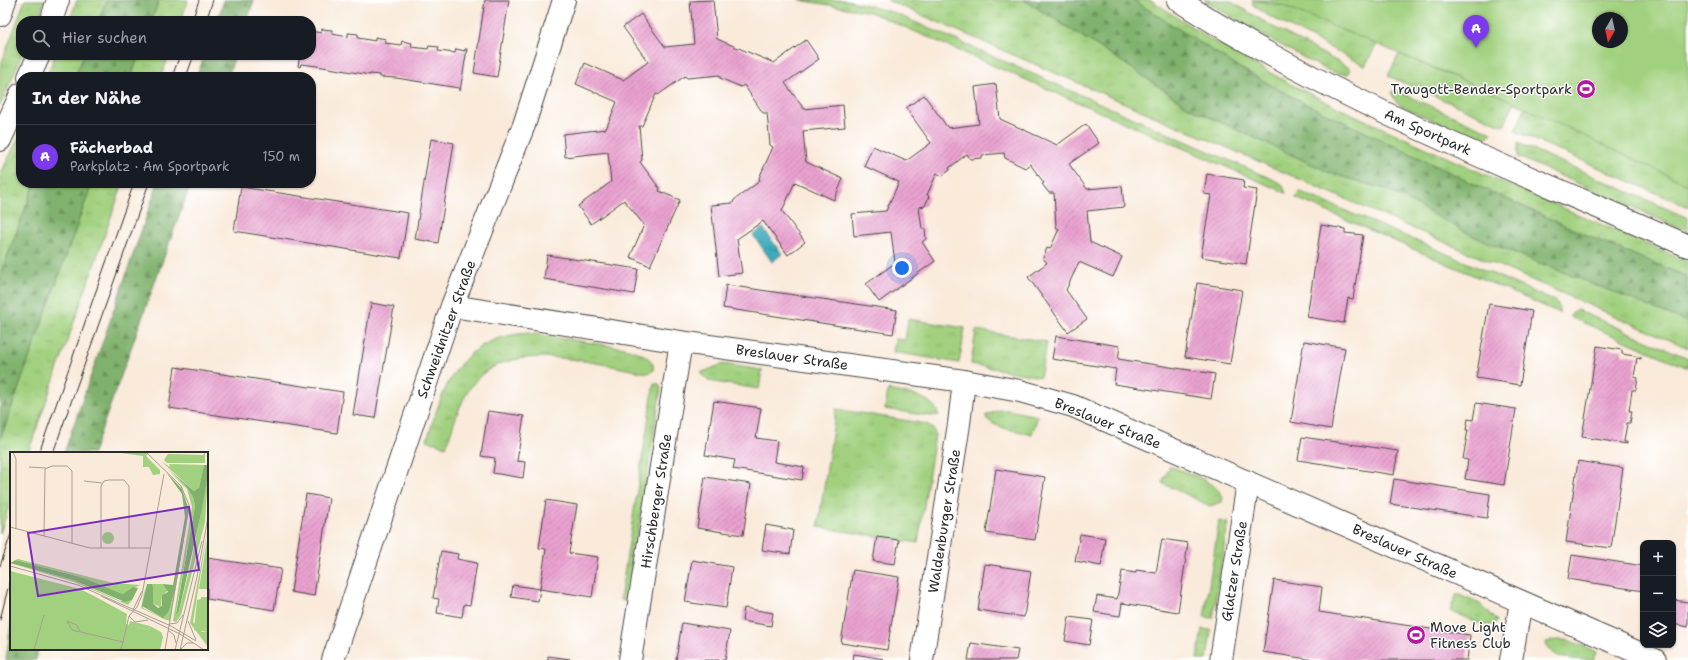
<!DOCTYPE html>
<html lang="de">
<head>
<meta charset="utf-8">
<style>
	body { margin:0; font-family:"Shantell Sans",sans-serif; background:#20242c; color:#f1f3f6 }
	.controls { position:absolute; right:12px; bottom:12px; display:grid; overflow:hidden; border-radius:8px; box-shadow:0 1px 3px #0004 }
	.controls button { width:36px; height:36px; display:grid; place-items:center; padding:0; border:0; border-bottom:1px solid #363941; background:#171b24; color:#f1f3f6; font:20px sans-serif }
	.compass { position:absolute; left:1592px; top:12px; width:36px; height:36px; border-radius:50%; background:#171b24; box-shadow:0 1px 3px #0004; rotate:189deg }
	.you { position:absolute; left:902px; top:268px; width:14px; height:14px; margin:-10px; border:3px solid #fff; border-radius:50%; background:#1a73e8; box-shadow:0 0 0 6px #1a73e833 }
	.badge { display:grid; place-items:center; width:26px; height:26px; border-radius:50%; background:#7c3aed; color:#fff; font-size:13px; font-weight:700 }
	.pin { position:absolute; translate:-50% -33px; filter:drop-shadow(0 1px 2px #0008) }
	.pin::after { content:''; position:absolute; top:21px; width:14px; height:12px; background:inherit; clip-path:polygon(0 0,100% 0,50% 100%) }
	.list { margin:0; padding:0; list-style:none }
	h2 { display:flex; justify-content:space-between; align-items:center; height:52px; margin:0; padding:0 16px; font-size:17px }
	h2 small { font-size:13px; font-weight:400; color:#9ea1a6 }
	.list li { display:grid; grid-template-columns:26px 1fr auto; gap:12px; align-items:center; box-sizing:border-box; height:64px; padding:0 16px; border-top:1px solid #363941 }
	.list b { display:block; font-size:15px; white-space:nowrap }
	.list p { margin:0; font-size:13px; white-space:nowrap; color:#9ea1a6 }
	.list em { font-size:13px; font-style:normal; color:#9ea1a6 }
	.icon { flex:none; width:22px; height:22px; fill:none; stroke:currentColor; stroke-width:2; stroke-linecap:round; stroke-linejoin:round }
	.map { position:relative; flex:none; width:1688px; height:660px; overflow:hidden }
	.search { position:absolute; background:#171b24; box-shadow:0 1px 3px #0004; left:16px; top:16px; width:300px; height:44px; display:flex; align-items:center; gap:10px; box-sizing:border-box; padding:0 14px; border-radius:16px; color:#9ea1a6; font-size:15px }
	.panel { position:absolute; background:#171b24; box-shadow:0 1px 3px #0004; left:16px; top:72px; width:300px; height:116px; border-radius:16px }
	.map>svg:first-child { display:block }
	.grass { fill:url(#grass-tufts); stroke:#667e54 }
	.forest { fill:url(#forest-firs); stroke:#566e4c }
	.pitch { fill:#a1d07e; stroke:#667e54; fill-rule:evenodd }
	.water { fill:url(#water-ripples); stroke:#346b74 }
	.building { fill:url(#building-hatch) }
	.lines { fill:none; stroke-linecap:round; stroke-linejoin:round }
	.minor-casing { stroke:#4a4845; stroke-width:24 }
	.tertiary-casing { stroke:#4a4845; stroke-width:24 }
	.primary-casing { stroke:#4a4845; stroke-width:24 }
	.minor { stroke:#fff; stroke-width:22 }
	.tertiary { stroke:#fff; stroke-width:22 }
	.primary { stroke:#fff; stroke-width:22 }
	.tram { stroke:#2b2b2b; stroke-width:1 }
	.labels { text-anchor:middle; stroke-width:3; stroke-linejoin:round; paint-order:stroke }
	.poi-label { font-size:14px; fill:#2b2b2b; stroke:#fff; text-anchor:end }
	.street-label { font-size:14px; fill:#2b2b2b; stroke:#fff }
	.inset-road { fill:none; stroke:#a79e94; stroke-width:1 }
	.view { fill:#7b2cbf; fill-opacity:0.15; stroke:#7b2cbf; stroke-width:2 }
	.inset-edge { fill:none; stroke:#2b2b2b; stroke-width:2 }
</style>
</head>
<body>
<div class="map">
<svg width="1688" height="660" viewBox="0 0 1688 660">
	<defs>
		<pattern id="grass-tufts" width="24" height="20" patternUnits="userSpaceOnUse"><rect width="24" height="20" fill="#a1d07e"/><path d="M3 7l-1-3M5 7V3M7 7l1-3M15 17l-1-3M17 17v-4M19 17l1-3" fill="none" stroke="#8bb36d"/></pattern>
		<pattern id="forest-firs" width="22" height="20" patternUnits="userSpaceOnUse"><rect width="22" height="20" fill="#80b26d"/><path d="M5 1l3.5 6h-7zM16 11l3.5 6h-7z" fill="#69915a"/></pattern>
		<pattern id="water-ripples" width="26" height="14" patternUnits="userSpaceOnUse"><rect width="26" height="14" fill="#3dabbc"/><path d="M2 4q2-2 4 0t4 0M15 11q2-2 4 0t4 0" fill="none" stroke="#338b99"/></pattern>
		<pattern id="building-hatch" width="6" height="6" patternUnits="userSpaceOnUse"><rect width="6" height="6" fill="#eaa2d0"/><path d="M-1 1l2-2M0 6l6-6M5 7l2-2" fill="none" stroke="#be84a9"/></pattern>
	</defs>
	<rect width="100%" height="100%" fill="#fff"/>
	<filter id="ink" filterUnits="userSpaceOnUse"><feTurbulence type="fractalNoise" baseFrequency=".025" numOctaves="2"/><feDisplacementMap in="SourceGraphic" scale="8" xChannelSelector="R" yChannelSelector="G"/><feConvolveMatrix kernelMatrix="1 2 1 2 8 2 1 2 1" color-interpolation-filters="sRGB"/></filter>
	<filter id="wash" filterUnits="userSpaceOnUse"><feTurbulence type="fractalNoise" baseFrequency=".012" numOctaves="4" result="noise"/><feDisplacementMap in="SourceGraphic" scale="16" xChannelSelector="R" yChannelSelector="G"/><feGaussianBlur stdDeviation="0.9" result="paint"/><feColorMatrix in="noise" values="0 0 0 0 0 0 0 0 0 0 0 0 0 0 0 0 0 1.4 0 .05"/><feComposite in="paint" operator="in"/></filter>
	<g filter="url(#wash)">
		<rect width="100%" height="100%" fill="#f9eada"/>
		<path class="grass" d="M25 0H45L37 21H21L22 55 0 106V67Z
			M77 0H107L98 21H69Z
			M159 0H188L181 21H151Z
			M799 0H847L892 12 1274 180 1282 184 1286 193 870 12Z
			M887 0H1024L1118 59 1190 108 1333 174 1388 190 1475 237 1688 322V348Z
			M1133 0H1151L1210 39 1294 86 1341 109 1466 166 1688 262V277L1588 236 1476 185 1300 101 1238 67Z
			M1204 0H1228L1270 25 1349 68 1350 71 1348 74C1330 75 1313 62 1297 54 1265 37 1235 19 1204 0Z
			M1254 0H1284L1377 44 1365 66 1267 15 1252 4Z
			M1558 0 1504 126 1388 76 1399 54 1493 93Z
			M1572 0 1538 92 1688 159V207L1515 131Z
			M55 55H84L75 77H46Z
			M139 55H169L161 77H131Z
			M1394 90 1492 133 1481 141 1405 108C1398 104 1394 101 1392 93Z
			M21 133V183H35L0 276V175Z
			M1518 143 1688 218V232L1518 157Z
			M92 183H123L28 453H11V501L0 533V440Z
			M1301 192 1459 259 1554 301 1558 304 1560 313 1296 198 1299 193Z
			M1577 310 1688 358V368L1570 317 1571 313Z
			M908 319 965 328 959 363 893 352 895 339 905 340Z
			M976 330 1047 342 1040 377 971 364Z
			M527 333 625 348C635 351 657 357 653 371L648 373C598 365 508 336 472 385 459 403 453 427 446 447L427 440C445 383 458 339 527 333Z
			M723 364 762 370 759 389 708 381 700 373Z
			M654 383 659 384 661 389 627 601 620 600Z
			M888 390C907 394 931 394 939 415L930 416 885 409Z
			M836 409 927 424 934 430 935 435 918 543 818 527Z
			M999 410H1007L1038 416 1032 434C1017 430 994 430 985 416Z
			M1170 466C1189 474 1213 479 1223 497L1222 502 1210 506 1162 483Z
			M1219 521 1228 523 1213 618 1204 617Z
			M1457 594 1480 604 1497 621 1494 625H1483L1450 611Z
			M1202 629 1211 630 1207 660H1197Z
			M1555 640H1568L1597 652 1594 660C1577 660 1548 660 1546 642Z"/>
		<path class="forest" d="M107 0H159L151 21H98Z
			M224 0H254L247 21H217Z
			M1024 0H1133L1238 67 1300 101 1476 185 1588 236 1688 277V322L1475 237 1388 190 1333 174 1190 108 1118 59Z
			M84 55H139L131 77H75Z
			M205 55H235L228 77H196Z
			M35 183H92L0 440V276Z
			M158 183H191L93 453H64Z
			M11 621V649H38L36 660H6Z"/>
		<path class="pitch" d="M1251 0H1688V185L1494 93 1282 5ZM1598 18H1622V42H1598Z"/>
		<path class="water" d="M763 228 782 254 772 262 753 235Z"/>
		<g id="blocks">
			<path class="building" d="M485 0H509L497 77 474 73Z
				M713 0 717 39 774 63 806 40 819 59 785 83 804 109 843 105 845 127 803 131 806 162 843 179 834 200 795 182 782 211 805 242 788 255 763 221 737 239 742 273 719 276 711 205 733 203 734 200 760 181 759 178 773 147 770 145 767 113H763L744 85 741 87 720 78V75L687 78 685 76 658 95 656 94 642 126H639L642 160 640 162 660 189 659 191 680 200 650 266 630 257 644 225 624 200 591 224 578 206 611 182 608 152 565 157 563 134 606 129 617 102 576 84 585 63 623 80 648 62 623 27 641 14 665 47 694 44 690 1Z
				M322 29 332 30V34L348 37V33L358 34V38L375 41V37L386 39 385 43 401 45 402 41 412 43 411 47 428 49 429 46 439 47 438 51 455 53 456 49 465 51V49H467L460 91H459V88L396 78 380 77V75L370 74V75L317 66 301 64 300 67 298 66 300 55H311V31L321 33Z
				M996 84 1000 119 1057 145 1086 124 1099 143 1069 164 1087 189 1122 186 1124 207 1087 211 1090 242 1122 257 1113 277 1079 262 1066 290 1087 319 1068 332 1028 277 1047 263 1043 258 1047 248 1050 249 1059 229 1056 227 1054 193H1049L1042 184 1044 183 1030 164 1025 168 1005 158 1004 153 982 155V158L970 159 967 154 949 168 950 170 942 176 937 173 927 195 929 196 925 206 919 207 922 229H925L926 239 922 242 935 261 879 302 866 284 895 263 891 232 854 236 852 214 886 211 899 182 864 166 873 146 906 161 931 143 906 108 924 95 948 128 979 124 975 87Z
				M431 139 454 143 438 243 415 239Z
				M1207 174 1244 180 1243 188 1257 190 1246 264 1201 257 1211 195 1204 194Z
				M241 187 408 213 401 258 234 231Z
				M1321 225 1345 229V233L1363 235 1353 299 1348 298 1344 323 1307 317Z
				M547 255 638 269 634 294 544 279Z
				M1197 283 1242 290 1230 364 1185 357Z
				M726 285 897 310 893 334 723 308Z
				M371 303 394 307 375 418 353 415Z
				M1489 304 1532 311 1520 385 1476 378Z
				M1056 336 1120 346 1118 359 1215 374 1211 399 1114 384 1116 369 1052 359Z
				M1304 341 1345 348 1331 429 1291 422Z
				M1597 346 1622 350V354L1641 357V359L1637 358 1634 377 1638 378 1636 390H1632L1629 411H1632L1630 423H1627L1624 442H1627V444L1582 437Z
				M175 367 343 392 337 433 169 408Z
				M714 401 761 408 756 438 777 441 774 462 804 467 802 480 733 469 735 460 705 455Z
				M1476 403 1516 409 1504 485 1465 479 1468 460 1463 459 1468 430H1466L1468 419 1473 420Z
				M488 411 524 416 517 461 525 462 523 478 493 473 495 458 481 456Z
				M1302 437 1398 451 1394 475 1298 460Z
				M1578 461 1623 468 1611 548 1566 542Z
				M996 469 1045 477 1035 540 986 533Z
				M705 477 751 484 743 535 697 528Z
				M1394 479 1490 494 1487 518 1390 504Z
				M306 494 329 498 314 596 291 592Z
				M546 500 577 505 569 553 598 557 592 597 540 589 546 549 539 548Z
				M766 525 793 530 790 554 762 550Z
				M1080 534 1105 538 1101 566 1075 561Z
				M877 537 899 540 895 564 873 561Z
				M1162 539 1188 543 1178 612 1122 603 1120 616 1094 612 1097 596 1117 599 1122 571 1136 573V570L1156 573Z
				M441 551 458 554 457 559 477 563 470 605 464 604 462 617 437 613 439 599 433 598Z
				M1572 555 1643 566V591L1568 579Z
				M207 558 281 569 274 610 207 599Z
				M692 560 732 567 726 608 685 602Z
				M985 564 1031 571 1024 617 978 610Z
				M853 570 899 577 887 650 841 643Z
				M1274 580 1322 587 1319 612 1470 635 1467 660H1314L1263 652Z
				M513 585 540 589 538 601 511 597Z
				M1673 600 1688 602V627L1673 624Z
				M744 608 773 613 771 626 742 621Z
				M1069 617 1093 620 1089 645 1065 641Z
				M682 623 730 631 725 660H676Z
				M971 643 1018 650 1016 660H968Z
				M854 654 884 659V660H853Z
				M548 656 570 659V660H548Z"/>
		</g>
	</g>
	<g filter="url(#ink)">
		<use href="#blocks" fill-opacity="0" stroke="#4a4845" stroke-width="1"/>
		<g class="lines">
			<defs>
				<path id="minor" d="M452 306 681 342 964 381 1020 391 1073 406 1655 660
					M333 660 452 306 524 125 564 0
					M630 660 681 342
					M922 660 959 424 964 381
					M1221 660 1248 482
					M1511 660 1521 602"/>
				<path id="tertiary" d="M1178 0C1337 102 1515 170 1688 246"/>
				<path id="primary" d="M0 15 5 0
					M51 21 58 0
					M29 77 39 55
					M0 140 21 94"/>
			</defs>
			<use href="#minor" class="minor-casing"/>
			<use href="#tertiary" class="tertiary-casing"/>
			<use href="#primary" class="primary-casing"/>
			<use href="#minor" class="minor"/>
			<use href="#tertiary" class="tertiary"/>
			<use href="#primary" class="primary"/>
			<path class="tram" d="M192 21 199 0
				M206 21 213 0
				M172 77 180 55
				M186 77 194 55
				M39 453 134 183
				M53 453 149 183
				M0 566 11 534
				M0 620 11 576"/>
		</g>
	</g>
	<defs>
		<symbol id="stadium-disc" viewBox="-11 -11 22 22"><circle r="9.5" fill="#b5179e" stroke="#fff"/><path d="M0-5a6.5 5 0 1 0 0 10a6.5 5 0 1 0 0-10ZM-3.5-1.8h7v3.6h-7Z" fill="#fff"/></symbol>
	</defs>
	<g fill-rule="evenodd">
		<use href="#stadium-disc" x="1575" y="78" width="22" height="22"/>
		<use href="#stadium-disc" x="1405" y="624" width="22" height="22"/>
	</g>
	<g class="labels">
		<g class="poi-label">
			<text x="1572" y="94">Traugott-Bender-Sportpark</text>
			<text x="1430" y="632" text-anchor="start">Move Light<tspan x="1430" dy="16">Fitness Club</tspan></text>
		</g>
		<g class="street-label">
			<text transform="translate(1428 132) rotate(24)" y="5">Am Sportpark</text>
			<text transform="translate(446 329) rotate(-70)" y="5">Schweidnitzer Straße</text>
			<text transform="translate(792 357) rotate(8)" y="5">Breslauer Straße</text>
			<text transform="translate(1108 423) rotate(22)" y="5">Breslauer Straße</text>
			<text transform="translate(656 501) rotate(-81)" y="5">Hirschberger Straße</text>
			<text transform="translate(944 521) rotate(-81)" y="5">Waldenburger Straße</text>
			<text transform="translate(1405 551) rotate(24)" y="5">Breslauer Straße</text>
			<text transform="translate(1234 571) rotate(-81)" y="5">Glatzer Straße</text>
		</g>
	</g>
	<g transform="translate(10 452)">
		<rect width="198" height="198" fill="#f9eada"/>
		<path d="M104 0H135L138 2 136 4 150 18V22L143 23 139 15H133V4ZM195 0V11H157L154 8 158 2 193 3ZM152 10 160 15 159 12 194 13 189 37 184 39ZM161 21 175 33 183 45 185 54 166 160 169 159 181 111 198 23 195 70 171 163 166 170 163 169 182 55 177 37ZM198 75 183 170 192 180H198V195L180 171ZM92 86a6 6 0 1 1 12 0a6 6 0 1 1-12 0ZM8 107 103 131 130 133 113 142 74 126 6 108 0 110ZM0 111 63 128 110 149 122 148 118 153 64 130ZM136 132 133 156 151 165 159 159 166 134 160 169 154 167 131 156ZM142 132H153L158 138 152 144 151 156 143 151ZM120 169 140 174 139 178 119 173Z" fill="#a1d07e"/>
		<path d="M194 13H198V23L192 57 169 159 166 162 185 54 183 45 175 33 157 16 184 39 189 36ZM156 20 172 37 179 58 166 134 159 159 153 166 132 154 137 132H142L143 136V151L148 156 152 154V143L158 140 153 132 163 133 175 65 172 42ZM6 108 74 126 113 142 123 135 128 136 122 148 115 150 63 128 0 111Z" fill="#80b26d"/>
		<path d="M198 82V137H189ZM191 145H198V180L184 178 187 148 191 147Z" fill="#a1d07e"/>
		<path d="M0 119 70 137 84 144 117 162 116 172 139 178 140 174 151 180 153 185 150 198H0Z" fill="#a1d07e"/>
		<path class="inset-road" d="M3 0 6 7V76M136 0 171 34 179 53 155 198M19 15 36 16M74 29 92 31M0 75 80 96H141M34 84 35 17 42 14H57L62 19V91M91 96V34L94 29 99 28H114L119 34V96M0 114 68 133 161 174 186 189M91 144 170 182 194 198M123 158 132 139M119 164 125 170 138 168M57 169 62 178 113 190M57 169 67 173 70 179M178 169 186 188M159 172 167 171 173 163M158 178 164 183 166 191M24 198 34 163M111 198 119 164 127 155 132 143 154 22M165 198 192 89M170 198 177 191H183M170 198 187 125 198 65"/>
		<path class="view" d="M179 55 189 118 28 144 18 81Z"/>
		<rect width="198" height="198" class="inset-edge"/>
	</g>
</svg>
<div class="controls">
<button>+</button>
<button>−</button>
<button><svg class="icon" aria-label="layers" viewBox="0 0 24 24"><path d="M12 4l9 5-9 5-9-5zM3 14l9 5 9-5"/></svg></button>
</div>
<svg class="compass" viewBox="-18 -18 36 36"><path d="M0-13l5 13h-10z" fill="#e53935"/><path d="M0 13l5-13h-10z" fill="#9ea1a6"/></svg>
<div class="you"></div>
<div class="pin badge" style="left:1476px;top:48px">A</div>
<div class="search"><svg class="icon" aria-label="search" viewBox="0 0 24 24"><circle cx="10" cy="10" r="6"/><path d="M15 15l6 6"/></svg>Hier suchen</div>
<section class="panel">
<h2>In der Nähe<small></small></h2>
<ul class="list">
<li><span class="badge">A</span><div><b>Fächerbad</b><p>Parkplatz · Am Sportpark</p></div><em>150 m</em></li>
</ul>
</section>
</div>
</body>
</html>
